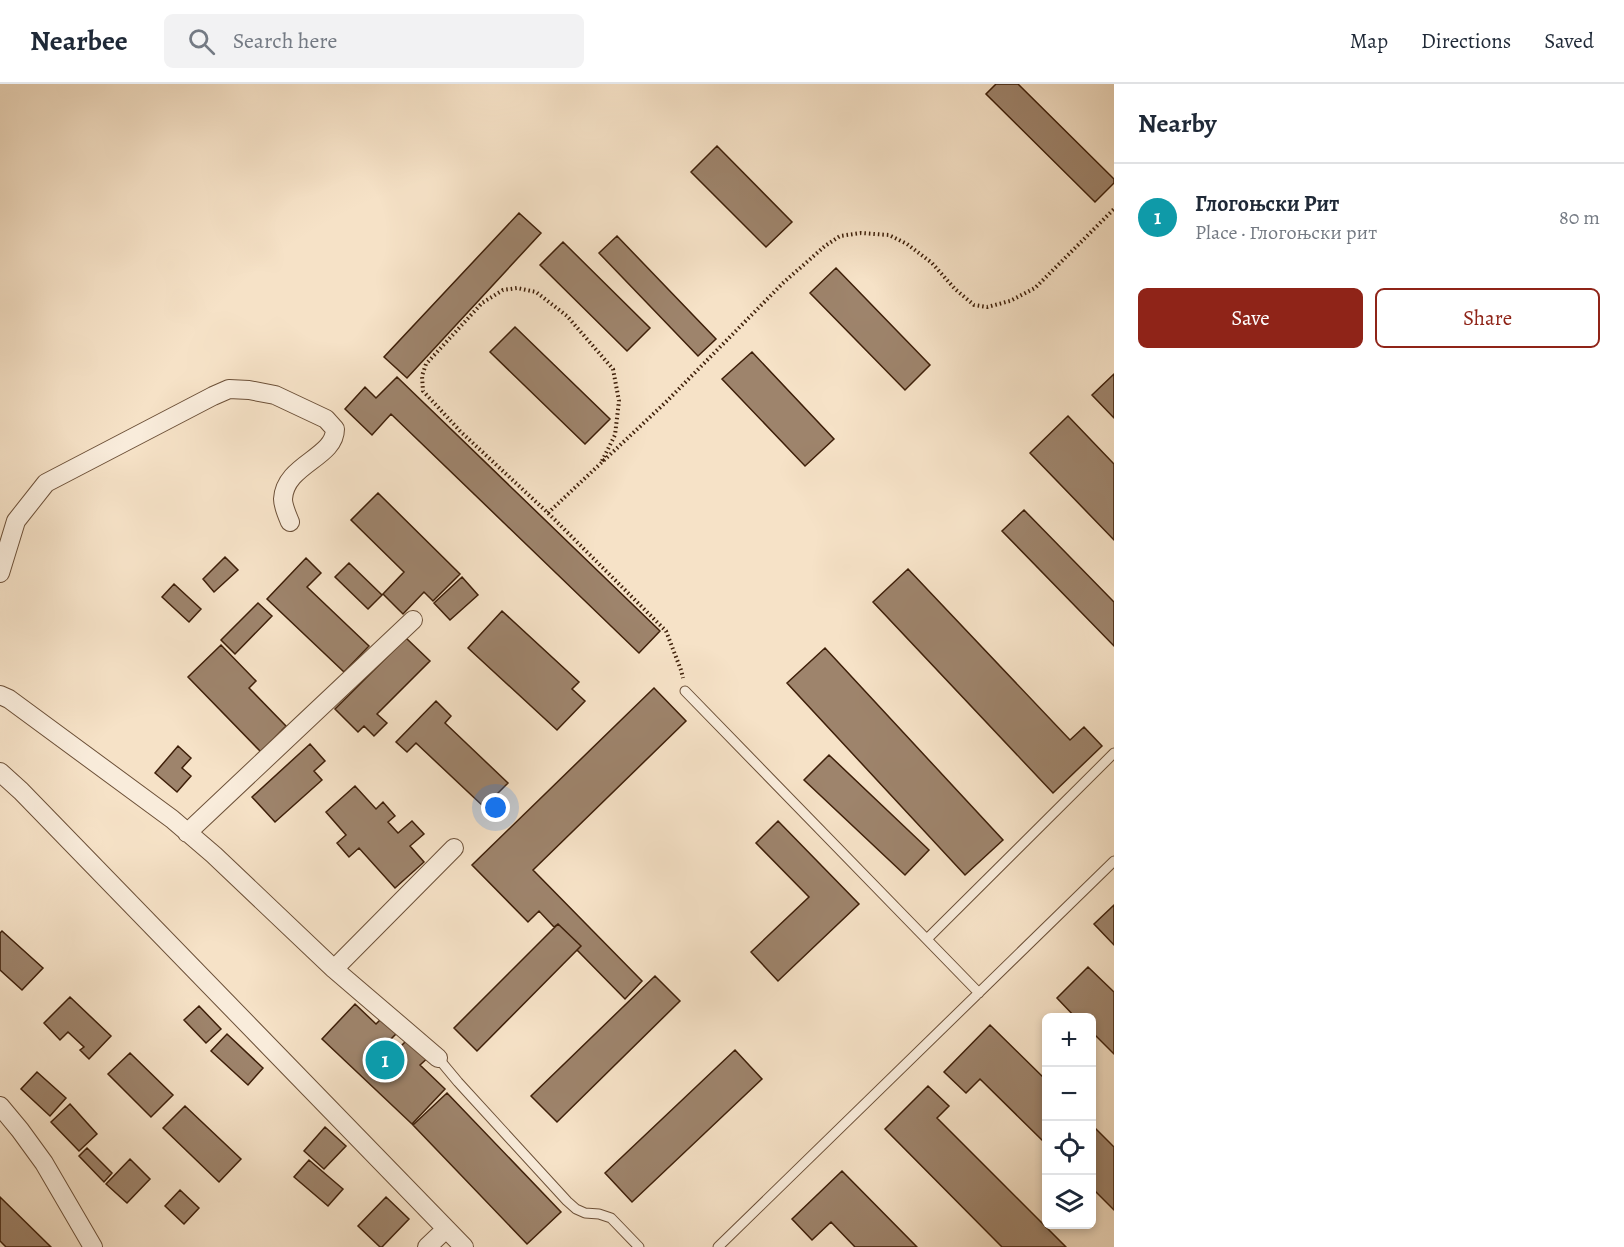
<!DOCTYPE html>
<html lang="en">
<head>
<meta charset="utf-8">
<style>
	body { margin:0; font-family:Alegreya,serif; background:#f2f2f3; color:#1f2937 }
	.controls { position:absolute; right:18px; bottom:18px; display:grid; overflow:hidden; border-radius:9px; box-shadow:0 3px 9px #0003 }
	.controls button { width:54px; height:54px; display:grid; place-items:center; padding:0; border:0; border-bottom:2px solid #e0e1e3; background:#fff; color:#1f2937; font:30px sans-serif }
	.you { position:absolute; left:496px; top:724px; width:21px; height:21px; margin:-15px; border:4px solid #fff; border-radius:50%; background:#1a73e8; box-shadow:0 0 0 9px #1a73e833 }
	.badge { display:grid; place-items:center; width:39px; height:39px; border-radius:50%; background:#8f2418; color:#fff; font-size:20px; font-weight:700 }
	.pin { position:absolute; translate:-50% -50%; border:3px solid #fff; box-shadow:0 2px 6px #0006 }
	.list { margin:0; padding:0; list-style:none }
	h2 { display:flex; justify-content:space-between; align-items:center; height:78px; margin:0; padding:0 24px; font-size:26px }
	h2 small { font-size:20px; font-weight:400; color:#747a83 }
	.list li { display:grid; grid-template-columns:39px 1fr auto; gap:18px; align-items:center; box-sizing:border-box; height:108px; padding:0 24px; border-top:2px solid #e0e1e3 }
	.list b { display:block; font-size:22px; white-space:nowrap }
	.list p { margin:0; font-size:20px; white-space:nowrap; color:#747a83 }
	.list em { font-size:20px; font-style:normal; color:#747a83 }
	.actions { display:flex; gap:12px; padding:18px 24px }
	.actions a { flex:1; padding:14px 0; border:2px solid #8f2418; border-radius:9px; text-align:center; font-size:21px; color:#8f2418 }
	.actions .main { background:#8f2418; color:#fff }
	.icon { flex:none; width:33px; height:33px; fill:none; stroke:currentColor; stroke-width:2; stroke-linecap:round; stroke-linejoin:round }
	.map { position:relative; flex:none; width:1114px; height:1163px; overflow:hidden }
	header { display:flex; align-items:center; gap:36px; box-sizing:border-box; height:84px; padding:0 30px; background:#fff; border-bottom:2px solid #e0e1e3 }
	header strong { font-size:28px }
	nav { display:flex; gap:33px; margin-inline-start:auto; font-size:21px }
	.search { width:420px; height:54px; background:#f2f2f3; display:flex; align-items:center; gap:15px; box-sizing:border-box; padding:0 21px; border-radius:9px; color:#747a83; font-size:22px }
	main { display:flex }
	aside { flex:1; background:#fff }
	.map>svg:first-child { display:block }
	.building { fill:#9e846c; stroke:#3e1f09; stroke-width:1.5 }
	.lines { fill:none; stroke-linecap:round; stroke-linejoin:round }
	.lane-casing { stroke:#6c5038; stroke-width:11 }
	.street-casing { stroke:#6c5038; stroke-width:20 }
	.path { stroke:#3e1f09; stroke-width:4; stroke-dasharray:1.5 3; stroke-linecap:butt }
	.lane { stroke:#f9ecdb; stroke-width:9 }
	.street { stroke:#f9ecdb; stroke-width:18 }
</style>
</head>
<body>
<header>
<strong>Nearbee</strong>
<div class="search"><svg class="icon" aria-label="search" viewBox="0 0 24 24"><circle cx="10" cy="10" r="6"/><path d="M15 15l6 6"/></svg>Search here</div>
<nav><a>Map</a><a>Directions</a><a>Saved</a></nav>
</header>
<main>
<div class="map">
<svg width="1114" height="1163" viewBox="0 0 1114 1163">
	<rect width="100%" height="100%" fill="#f6e2c7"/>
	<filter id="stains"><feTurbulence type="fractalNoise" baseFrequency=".00333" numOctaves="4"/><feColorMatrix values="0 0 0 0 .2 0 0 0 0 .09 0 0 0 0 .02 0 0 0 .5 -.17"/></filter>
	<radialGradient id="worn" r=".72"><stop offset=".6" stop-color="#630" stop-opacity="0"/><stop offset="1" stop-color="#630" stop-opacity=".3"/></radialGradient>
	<path class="building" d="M996 0H1018L1114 95V99L1095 118 986 10Z
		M717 62 792 138 766 163 691 88Z
		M519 129 541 149 407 294 384 273Z
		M617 152 716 255 698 272 599 169Z
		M563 158 650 244 627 267 540 181Z
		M836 184 930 281 905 306 810 209Z
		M515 243 610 335 585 360 490 268Z
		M752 268 834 355 805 382 722 295Z
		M1114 290V334L1092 311Z
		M397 293 660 547 639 569 391 330 372 351 345 325 365 303 376 314Z
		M1068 332 1114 380V456L1030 369Z
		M378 409 460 490 433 517 424 508 403 530 383 510 404 488 351 436Z
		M1024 426 1114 518V562L1002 447Z
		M225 473 238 486 214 508 203 495Z
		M306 474 321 489 307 503 369 562 344 588 267 515Z
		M349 479 382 511 368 525 335 493Z
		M908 485 1070 656 1084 643 1102 662 1053 709 873 518Z
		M462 493 478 511 450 536 434 519Z
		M174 500 201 525 189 538 162 513Z
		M258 519 272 532 235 570 221 556Z
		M502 527 579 598 572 605 585 617 557 646 468 564Z
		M406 554 430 577 377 630 387 639 374 652 364 642 358 648 335 625Z
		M221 561 256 597 249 604 286 642 261 668 188 593Z
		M825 564 1003 756 965 791 787 599Z
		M654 604 686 637 533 786 642 897 625 915 577 866 581 862 558 840 554 843 539 827 528 838 472 781Z
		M436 617 451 632 445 639 508 699 484 723 416 659 407 668 396 658Z
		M310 660 325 677 314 687 322 696 275 738 252 713Z
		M178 662 191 674 182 684 191 692 177 708 155 689Z
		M829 671 929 766 905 791 804 696Z
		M355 702 376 725 383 718 395 732 388 738 398 749 412 737 424 750 410 762 424 778 395 804 359 764 349 773 337 759 346 751 326 728Z
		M778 737 859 820 778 897 751 868 809 813 756 759Z
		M1114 821V861L1094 840Z
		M558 840 581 862 477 967 454 944Z
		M2 847 43 884 22 906 0 886V849Z
		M1088 883 1114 908V970L1092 948V934H1076L1057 914Z
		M655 892 680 917 557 1038 531 1012Z
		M70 913 111 952 89 975 80 966 84 963 68 948 60 956 44 939Z
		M355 920 376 940 385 931 400 946 391 955 400 963 411 952 431 971 420 981 445 1005 412 1040 322 955Z
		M199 922 221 945 206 959 184 936Z
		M990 941 1046 996V1060L980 995 966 1009 944 988Z
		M227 950 263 984 248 1001 211 967Z
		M735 966 762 995 632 1118 605 1089Z
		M130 969 173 1011 151 1033 108 990Z
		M37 988 66 1014 50 1032 21 1005Z
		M928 1002 949 1022 937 1034 1066 1163H1002L885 1045Z
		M447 1009 561 1128 527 1160 413 1041Z
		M70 1020 97 1050 79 1067 51 1038Z
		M185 1022 241 1075 219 1098 163 1044Z
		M1092 1041 1114 1063V1126L1092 1104Z
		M325 1043 346 1062 324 1085 304 1067Z
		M87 1064 112 1089 104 1098 79 1072Z
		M130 1075 150 1095 127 1119 106 1100Z
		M309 1076 343 1105 328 1122 294 1093Z
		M842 1087 917 1163H855L831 1138 812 1156 792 1135Z
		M180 1106 199 1124 184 1140 165 1122Z
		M0 1113 51 1163H6L0 1157Z
		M386 1113 409 1135 382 1163H380L358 1142Z"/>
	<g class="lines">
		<defs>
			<path id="lane" d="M685 607 979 909
				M927 855 1114 669
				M438 974 458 998 567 1117 576 1125 585 1129 599 1130 611 1134 639 1163
				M718 1163 1114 777"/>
			<path id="street" d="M0 489 16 437 46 399 213 312 229 305 249 306 275 311 326 335 335 345C335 374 285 380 283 415 283 422 287 431 290 438
				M0 611 9 615 172 735 214 771 334 885 438 974
				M0 688 21 707 464 1163
				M187 749 413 536
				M334 885 454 764
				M0 1022 20 1046 44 1079 93 1163
				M427 1163 446 1145"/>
		</defs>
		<use href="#lane" class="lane-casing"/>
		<use href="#street" class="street-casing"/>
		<path class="path" d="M602 377 615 351 619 317 613 285 567 232 536 208 517 204 503 206 482 219 426 280 422 292 423 307 461 348 548 429 666 547 681 586 683 594
			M548 429 666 318 783 199 825 162 840 152 861 149 889 151 907 160 932 179 955 205 974 221 987 223 1010 217 1035 204 1114 125"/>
		<use href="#lane" class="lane"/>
		<use href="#street" class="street"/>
	</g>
	<rect width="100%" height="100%" filter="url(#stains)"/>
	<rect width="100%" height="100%" fill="url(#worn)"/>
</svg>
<div class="controls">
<button>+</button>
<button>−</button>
<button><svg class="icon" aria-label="locate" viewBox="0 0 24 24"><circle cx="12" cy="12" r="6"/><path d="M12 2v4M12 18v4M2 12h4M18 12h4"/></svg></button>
<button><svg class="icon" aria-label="layers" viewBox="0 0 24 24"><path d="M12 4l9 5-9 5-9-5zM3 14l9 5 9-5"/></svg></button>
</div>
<div class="you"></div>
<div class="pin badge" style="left:385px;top:976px;background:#0f9aa8">1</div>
</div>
<aside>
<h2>Nearby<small></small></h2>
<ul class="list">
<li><span class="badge" style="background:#0f9aa8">1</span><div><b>Глогоњски Рит</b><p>Place · Глогоњски рит</p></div><em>80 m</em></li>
</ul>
<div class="actions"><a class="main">Save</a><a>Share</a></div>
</aside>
</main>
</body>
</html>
